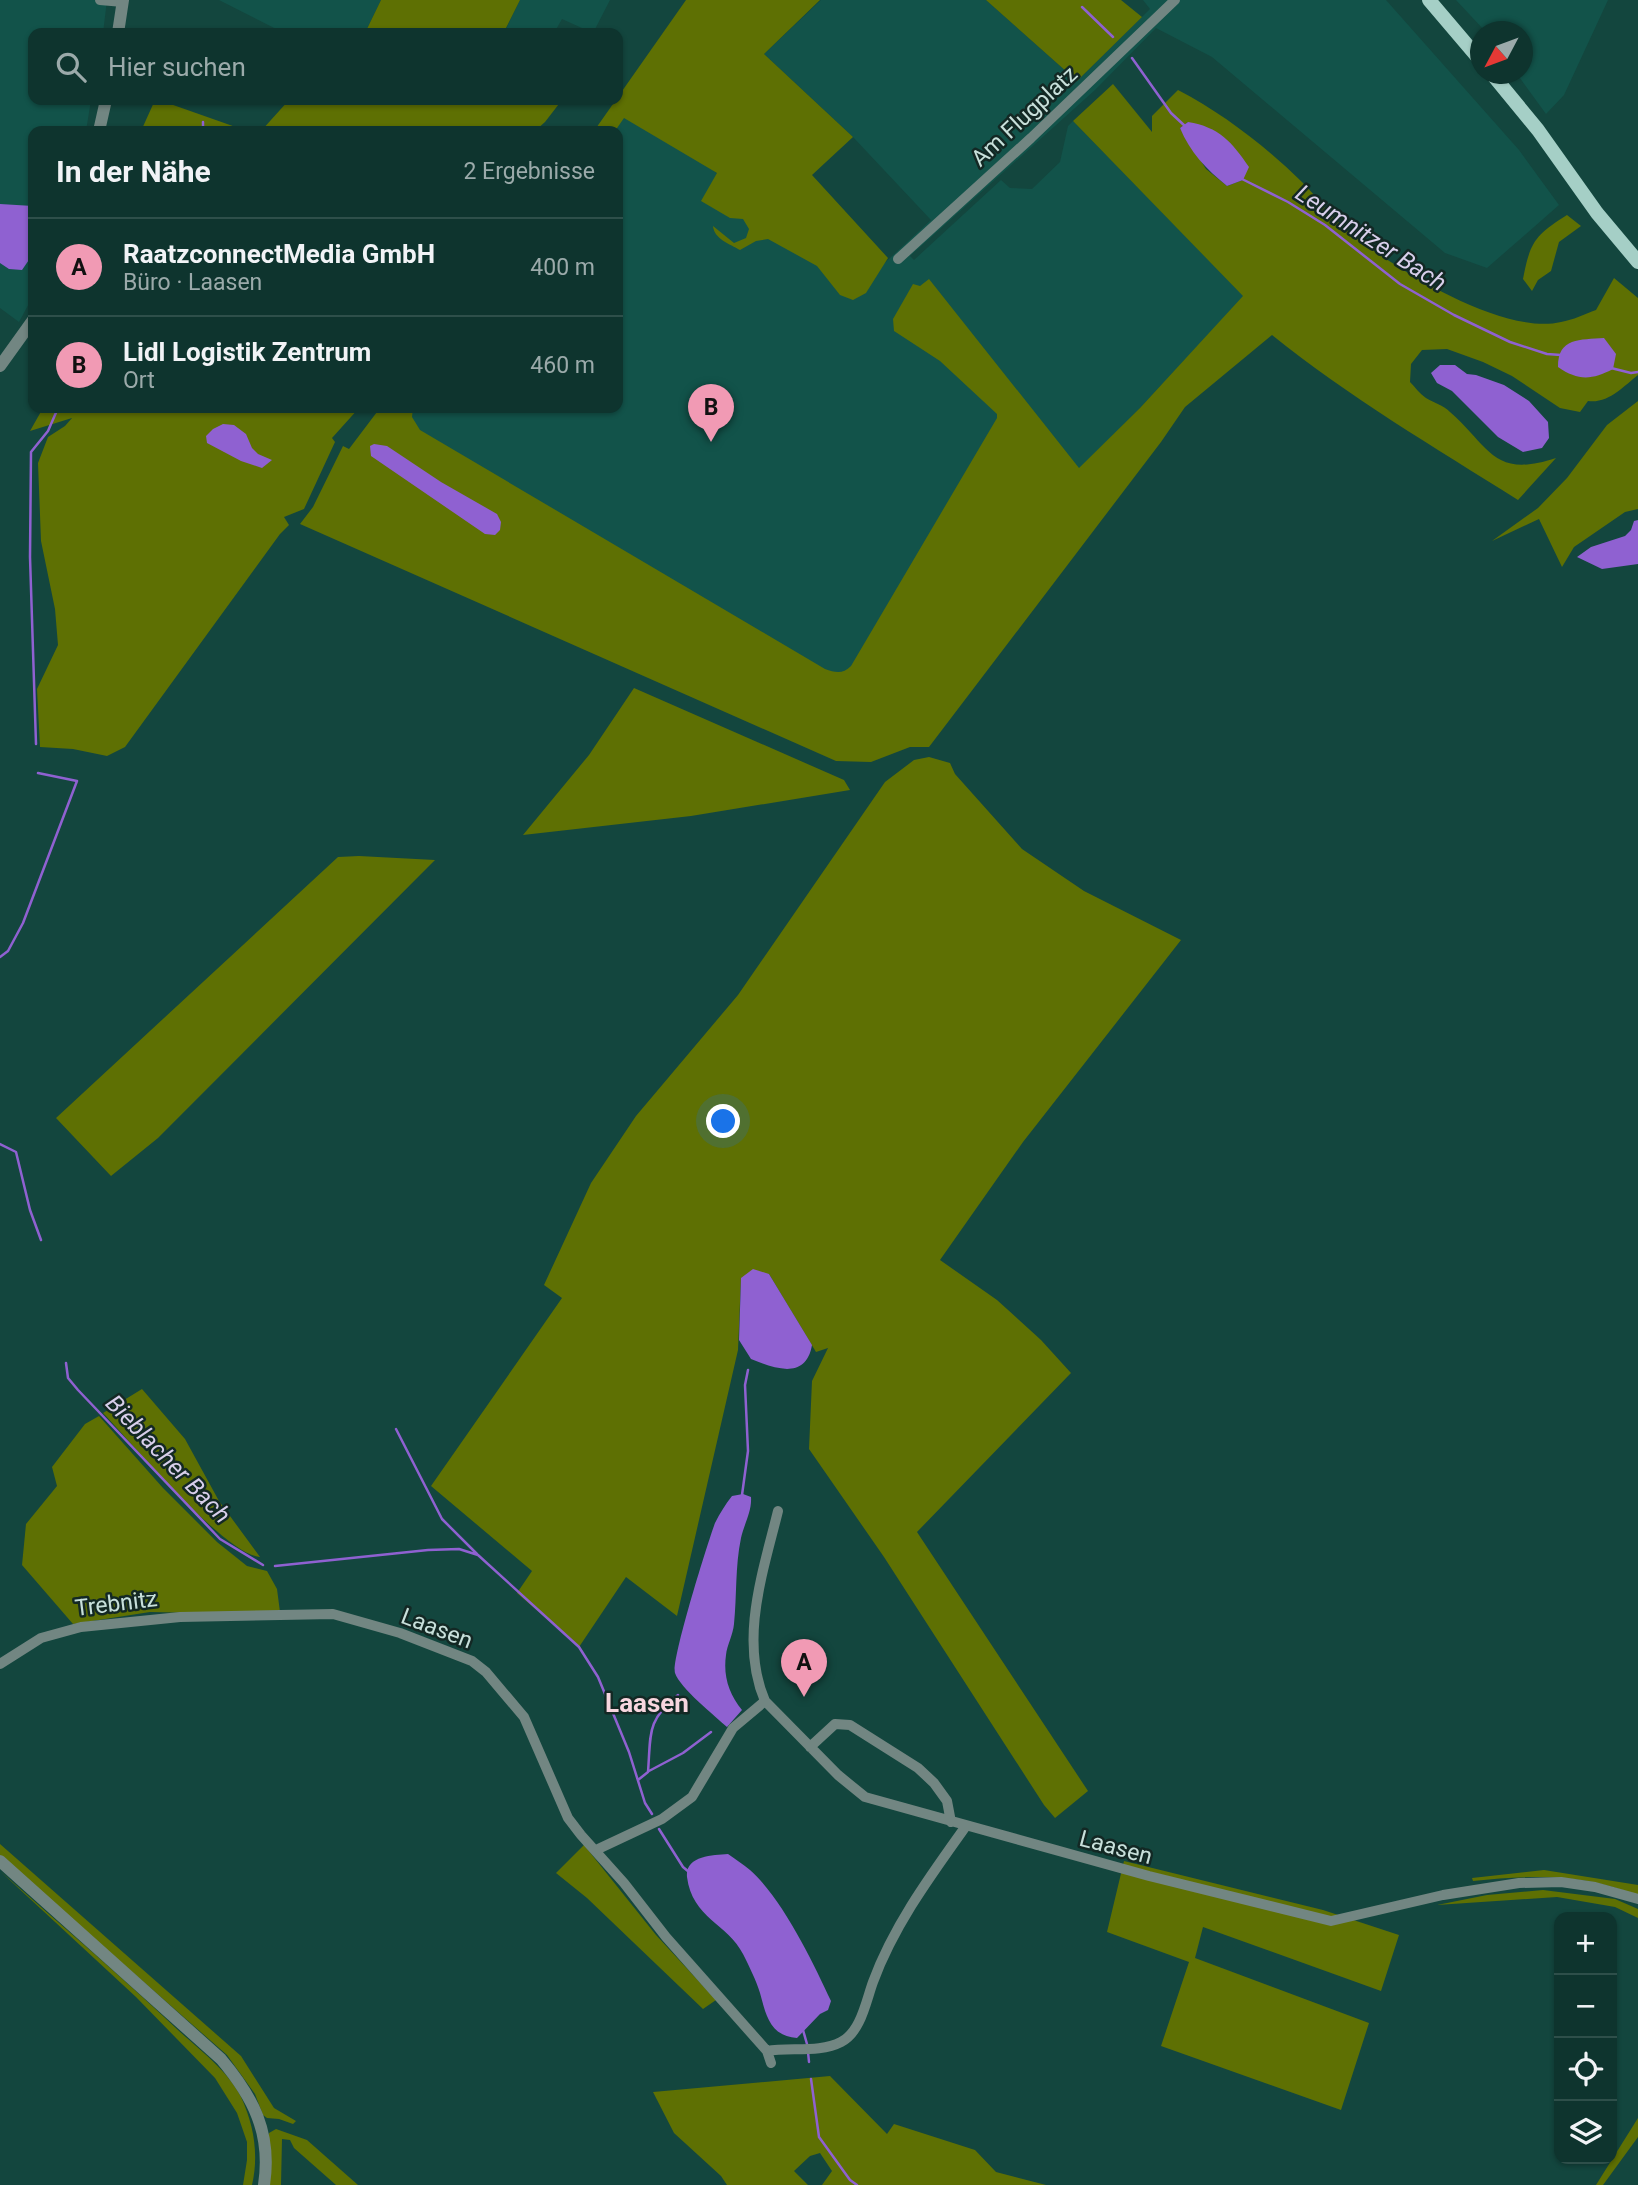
<!DOCTYPE html>
<html lang="de">
<head>
<meta charset="utf-8">
<style>
	body { margin:0; font-family:Roboto,sans-serif; background:#173c36; color:#f1f3f6 }
	.controls { position:absolute; right:21px; bottom:21px; display:grid; overflow:hidden; border-radius:14px; box-shadow:0 2px 5px #0004 }
	.controls button { width:63px; height:63px; display:grid; place-items:center; padding:0; border:0; border-bottom:2px solid #2e4f4a; background:#0e342e; color:#f1f3f6; font:35px sans-serif }
	.compass { position:absolute; left:1470px; top:21px; width:63px; height:63px; border-radius:50%; background:#0e342e; box-shadow:0 2px 5px #0004; rotate:229deg }
	.you { position:absolute; left:724px; top:1122px; width:24px; height:24px; margin:-18px; border:5px solid #fff; border-radius:50%; background:#1a73e8; box-shadow:0 0 0 10px #1a73e833 }
	.badge { display:grid; place-items:center; width:46px; height:46px; border-radius:50%; background:#f19ab4; color:#111; font-size:23px; font-weight:700 }
	.pin { position:absolute; translate:-50% -58px; filter:drop-shadow(0 2px 4px #0008) }
	.pin::after { content:''; position:absolute; top:37px; width:24px; height:21px; background:inherit; clip-path:polygon(0 0,100% 0,50% 100%) }
	.list { margin:0; padding:0; list-style:none }
	h2 { display:flex; justify-content:space-between; align-items:center; height:91px; margin:0; padding:0 28px; font-size:30px }
	h2 small { font-size:23px; font-weight:400; color:#9baaaa }
	.list li { display:grid; grid-template-columns:46px 1fr auto; gap:21px; align-items:center; box-sizing:border-box; height:98px; padding:0 28px; border-top:2px solid #2e4f4a }
	.list b { display:block; font-size:26px; white-space:nowrap }
	.list p { margin:0; font-size:23px; white-space:nowrap; color:#9baaaa }
	.list em { font-size:23px; font-style:normal; color:#9baaaa }
	.icon { flex:none; width:38px; height:38px; fill:none; stroke:currentColor; stroke-width:2; stroke-linecap:round; stroke-linejoin:round }
	.map { position:relative; flex:none; width:1638px; height:2185px; overflow:hidden }
	.search { position:absolute; background:#0e342e; box-shadow:0 2px 5px #0004; left:28px; top:28px; width:595px; height:77px; display:flex; align-items:center; gap:18px; box-sizing:border-box; padding:0 24px; border-radius:14px; color:#9baaaa; font-size:26px }
	.panel { position:absolute; background:#0e342e; box-shadow:0 2px 5px #0004; left:28px; top:126px; width:595px; height:287px; border-radius:14px }
	.map>svg:first-child { display:block }
	.built { fill:#12534a }
	.green { fill:#5e7003; fill-rule:evenodd }
	.water { fill:#8f61d1 }
	.lines { fill:none; stroke-linecap:round; stroke-linejoin:round }
	.stream { stroke:#8f61d1; stroke-width:2.5 }
	.minor { stroke:#728682; stroke-width:10 }
	.tertiary { stroke:#728682; stroke-width:12 }
	.primary { stroke:#a5cfc6; stroke-width:14 }
	.labels { text-anchor:middle; stroke-width:5; stroke-linejoin:round; paint-order:stroke }
	.street-label { font-size:23px; fill:#c8e0db; stroke:#132824 }
	.water-label { font-size:24px; font-style:italic; fill:#d8cfeb; stroke:#132824 }
	.quarter-label { font-size:26px; font-weight:bold; fill:#f8d6df; stroke:#132824 }
</style>
</head>
<body>
<div class="map">
<svg width="1638" height="2185" viewBox="0 0 1638 2185">
	<rect width="100%" height="100%" fill="#13463e"/>
	<path class="built" d="M0 0H107L103 33H33V100H91L86 131H33V296L19 322 0 308Z
		M219 0H381L365 33H284Z
		M520 0H610L593 33 562 19 554 33H515L506 29Z
		M821 0H986L1077 81 1150 9 1143 0H1386L1519 150 1559 205 1487 268 1445 253 1212 57 1156 28 1095 90 910 256 914 260 1001 180 1010 188 1032 189 1060 162 1068 126 1073 121 1244 296 1140 408 1079 469 905 735 380 408H618V131H594L618 99 863 283 931 220 853 137 764 54Z
		M1456 0H1608L1564 95 1546 114 1517 74H1522V32L1485 31Z"/>
	<path class="green" d="M381 0H520L506 28 515 33H365Z
		M686 0H820L764 54 853 137 812 175 888 258 866 293 853 300 840 295 817 266 768 239 756 241 740 250C730 244 714 239 713 226L734 243 746 238 749 229 743 219 730 218 701 201 717 173 624 118 615 131H594Z
		M986 0H1121L1142 17 1077 81Z
		M1113 84 1152 132V116L1178 90C1224 114 1265 146 1302 182 1317 197 1330 215 1346 229 1389 266 1502 336 1561 322 1573 320 1585 314 1596 310L1614 278 1638 298V375C1624 386 1608 404 1588 401L1580 412 1560 408 1512 376 1483 362 1447 349 1422 350 1411 364 1410 382C1415 387 1420 394 1426 398 1434 403 1443 405 1450 412 1490 447 1493 479 1556 458L1518 500C1434 447 1349 397 1272 335L1185 407 1161 442 929 747H910L871 762 836 761 300 524 313 507 343 446 349 449 380 408H413L412 417 420 430 825 669C836 673 843 674 851 666L997 418V414L940 361 894 331 893 319 913 284 920 286 929 279 1079 468 1140 408 1243 296 1073 121ZM1188 122 1243 180 1227 186 1206 169 1180 128Z
		M155 100H159L247 131H141Z
		M289 100H562L545 122 535 131H261Z
		M1567 215 1581 226 1559 242 1551 271 1538 280 1532 291 1523 279C1530 242 1535 235 1567 215Z
		M1638 401V509L1625 512 1574 547 1562 567 1539 519 1492 541 1538 508 1567 478 1607 425Z
		M43 408H359L332 438 335 442 304 509 284 517 289 525 280 534 125 747 107 756 73 749 40 747 37 689 58 645 55 609 41 541 38 463 48 437 65 426 72 418 30 431Z
		M634 688 844 780 850 790 691 816 523 835 589 755Z
		M929 757 950 763 955 774 1022 849 1084 891 1181 940 1023 1142 940 1260 997 1300 1041 1340 1071 1373 917 1532 1088 1791 1055 1818 1044 1805 884 1557 809 1449 812 1381 828 1348 816 1352 769 1274 741 1278 738 1350 677 1616 626 1577 579 1647 517 1593 532 1571 431 1486 562 1298 544 1285 591 1183 636 1116 738 995 885 782 914 760Z
		M359 856 435 860 158 1138 111 1176 56 1118 338 857Z
		M142 1389 185 1439 219 1501 260 1557C225 1555 131 1442 103 1413Z
		M99 1416 163 1488 217 1542 247 1566 267 1571 277 1589 280 1612 252 1614 150 1612 73 1624 22 1565 26 1524 57 1486 52 1467 85 1424Z
		M0 1844 241 2056 274 2108 296 2121 293 2124 279 2119 267 2118 263 2115 255 2094 227 2055 0 1856Z
		M584 1845 656 1935 716 2000 703 2009 587 1898 556 1873Z
		M1124 1861 1323 1910 1399 1935 1381 1991 1203 1927 1195 1958 1369 2023 1341 2110 1161 2046 1189 1962 1107 1932Z
		M1544 1870 1638 1885V1896C1584 1873 1530 1875 1473 1881L1472 1878Z
		M0 1871C60 1924 121 1976 179 2031 201 2051 227 2070 241 2097 254 2125 259 2155 252 2185H243L247 2160V2142L237 2113 215 2078 136 1997Z
		M1543 1890 1615 1899 1638 1909V1918L1615 1907 1557 1897 1437 1905 1487 1895Z
		M830 2076 887 2134 894 2124 975 2150 996 2172 1046 2185H822L832 2171 820 2153 810 2156 794 2171 808 2185H727L721 2176 674 2133 653 2092Z
		M1638 2118V2137L1603 2185H1596Z
		M276 2129 307 2140 358 2185H336L294 2148 290 2140 282 2139 281 2185H269L268 2140 269 2133Z"/>
	<path class="water" d="M1188 122C1219 127 1232 142 1249 167L1243 180 1227 186C1206 169 1190 152 1180 128Z
		M0 204 33 206V254L22 270 9 269 0 263Z
		M1604 338 1616 354 1613 369C1592 380 1578 381 1558 367 1558 337 1580 340 1604 338Z
		M1440 365H1455L1467 374 1476 375 1504 385 1529 401 1548 422 1549 438 1542 448 1523 452 1498 437 1452 391 1437 383 1431 373Z
		M223 424 234 425 246 434 252 448 258 454 272 460 262 468 241 461 207 443 206 436 213 429Z
		M374 444 387 446 441 482 497 514 501 522 500 530 495 535 485 534 371 456 370 446Z
		M1638 520V564L1602 569 1577 557 1591 547 1625 536 1631 530 1634 521Z
		M753 1269 769 1274 812 1345C806 1380 775 1369 751 1359L739 1340 741 1278Z
		M743 1494 751 1497C752 1512 744 1524 741 1538 735 1567 737 1595 734 1624 733 1635 727 1645 726 1655 723 1676 729 1694 742 1710L727 1727C715 1716 680 1688 675 1673 671 1660 708 1542 715 1523 720 1513 725 1505 732 1496Z
		M728 1854C735 1859 743 1864 750 1870 782 1898 813 1962 831 2001L828 2010 820 2014 797 2038C770 2036 766 2015 760 1993 756 1980 749 1966 743 1954 728 1924 692 1918 687 1877 685 1856 712 1855 728 1854Z"/>
	<g class="lines">
		<path class="stream" d="M1082 7 1113 37
			M1132 58 1171 113 1186 127
			M203 122V131
			M1242 179 1288 202 1325 225 1400 284 1454 315 1510 342 1547 354 1561 355
			M1611 368 1631 373 1638 372
			M36 744 30 557 31 452 48 431 58 408
			M0 957 8 951 23 923 77 781 38 773
			M0 1144 16 1152 30 1210 41 1240
			M66 1363 68 1378 78 1390 220 1539 263 1565
			M396 1429 442 1519 477 1554
			M742 1495 748 1451 745 1385 748 1370
			M275 1566 428 1550 459 1549 478 1555 579 1647 598 1677 629 1752 645 1803 652 1814
			M649 1771 683 1753 711 1732
			M638 1780 648 1772C651 1734 646 1721 678 1695
			M659 1829 683 1867 689 1872
			M803 2030 807 2044
			M808 2052 809 2062
			M811 2079 819 2137 850 2180 857 2185"/>
		<path class="minor" d="M100 0 123 2
			M898 259 1031 138 1175 0
			M0 1664 41 1638 81 1627 180 1617 333 1614 400 1633 472 1661 486 1672 524 1717 568 1818 581 1835 624 1883 666 1937 767 2051 771 2063
			M765 1701C739 1640 763 1572 778 1511
			M810 1747 835 1724 850 1725 918 1768 934 1783 947 1801 951 1822
			M596 1850 662 1819 692 1797 733 1728 765 1701 838 1775 865 1797 1149 1876 1331 1921 1443 1895 1519 1883 1561 1882 1595 1887 1638 1899
			M767 2051C790 2047 820 2053 841 2042 861 2032 866 2001 873 1982 894 1925 931 1875 966 1826"/>
		<path class="tertiary" d="M118 33 123 0
			M99 131 106 100
			M0 366 33 320
			M0 1861 221 2059C253 2097 272 2133 264 2185"/>
		<path class="primary" d="M1429 0 1480 60
			M1492 74 1538 130 1597 213 1638 262"/>
	</g>
	<g class="labels">
		<g class="street-label">
			<text transform="translate(1024 116) rotate(-43)" y="8">Am Flugplatz</text>
			<text transform="translate(116 1603) rotate(-7)" y="8">Trebnitz</text>
			<text transform="translate(437 1628) rotate(21)" y="8">Laasen</text>
			<text transform="translate(1116 1847) rotate(15)" y="8">Laasen</text>
		</g>
		<g class="water-label">
			<text transform="translate(1371 238) rotate(33)" y="8">Leumnitzer Bach</text>
			<text transform="translate(168 1459) rotate(46)" y="8">Bieblacher Bach</text>
		</g>
		<g class="quarter-label">
			<text x="647" y="1712">Laasen</text>
		</g>
	</g>
</svg>
<div class="controls">
<button>+</button>
<button>−</button>
<button><svg class="icon" aria-label="locate" viewBox="0 0 24 24"><circle cx="12" cy="12" r="6"/><path d="M12 2v4M12 18v4M2 12h4M18 12h4"/></svg></button>
<button><svg class="icon" aria-label="layers" viewBox="0 0 24 24"><path d="M12 4l9 5-9 5-9-5zM3 14l9 5 9-5"/></svg></button>
</div>
<svg class="compass" viewBox="-18 -18 36 36"><path d="M0-13l5 13h-10z" fill="#e53935"/><path d="M0 13l5-13h-10z" fill="#9baaaa"/></svg>
<div class="you"></div>
<div class="pin badge" style="left:804px;top:1697px">A</div>
<div class="pin badge" style="left:711px;top:442px">B</div>
<div class="search"><svg class="icon" aria-label="search" viewBox="0 0 24 24"><circle cx="10" cy="10" r="6"/><path d="M15 15l6 6"/></svg>Hier suchen</div>
<section class="panel">
<h2>In der Nähe<small>2 Ergebnisse</small></h2>
<ul class="list">
<li><span class="badge">A</span><div><b>RaatzconnectMedia GmbH</b><p>Büro · Laasen</p></div><em>400 m</em></li>
<li><span class="badge">B</span><div><b>Lidl Logistik Zentrum</b><p>Ort</p></div><em>460 m</em></li>
</ul>
</section>
</div>
</body>
</html>
